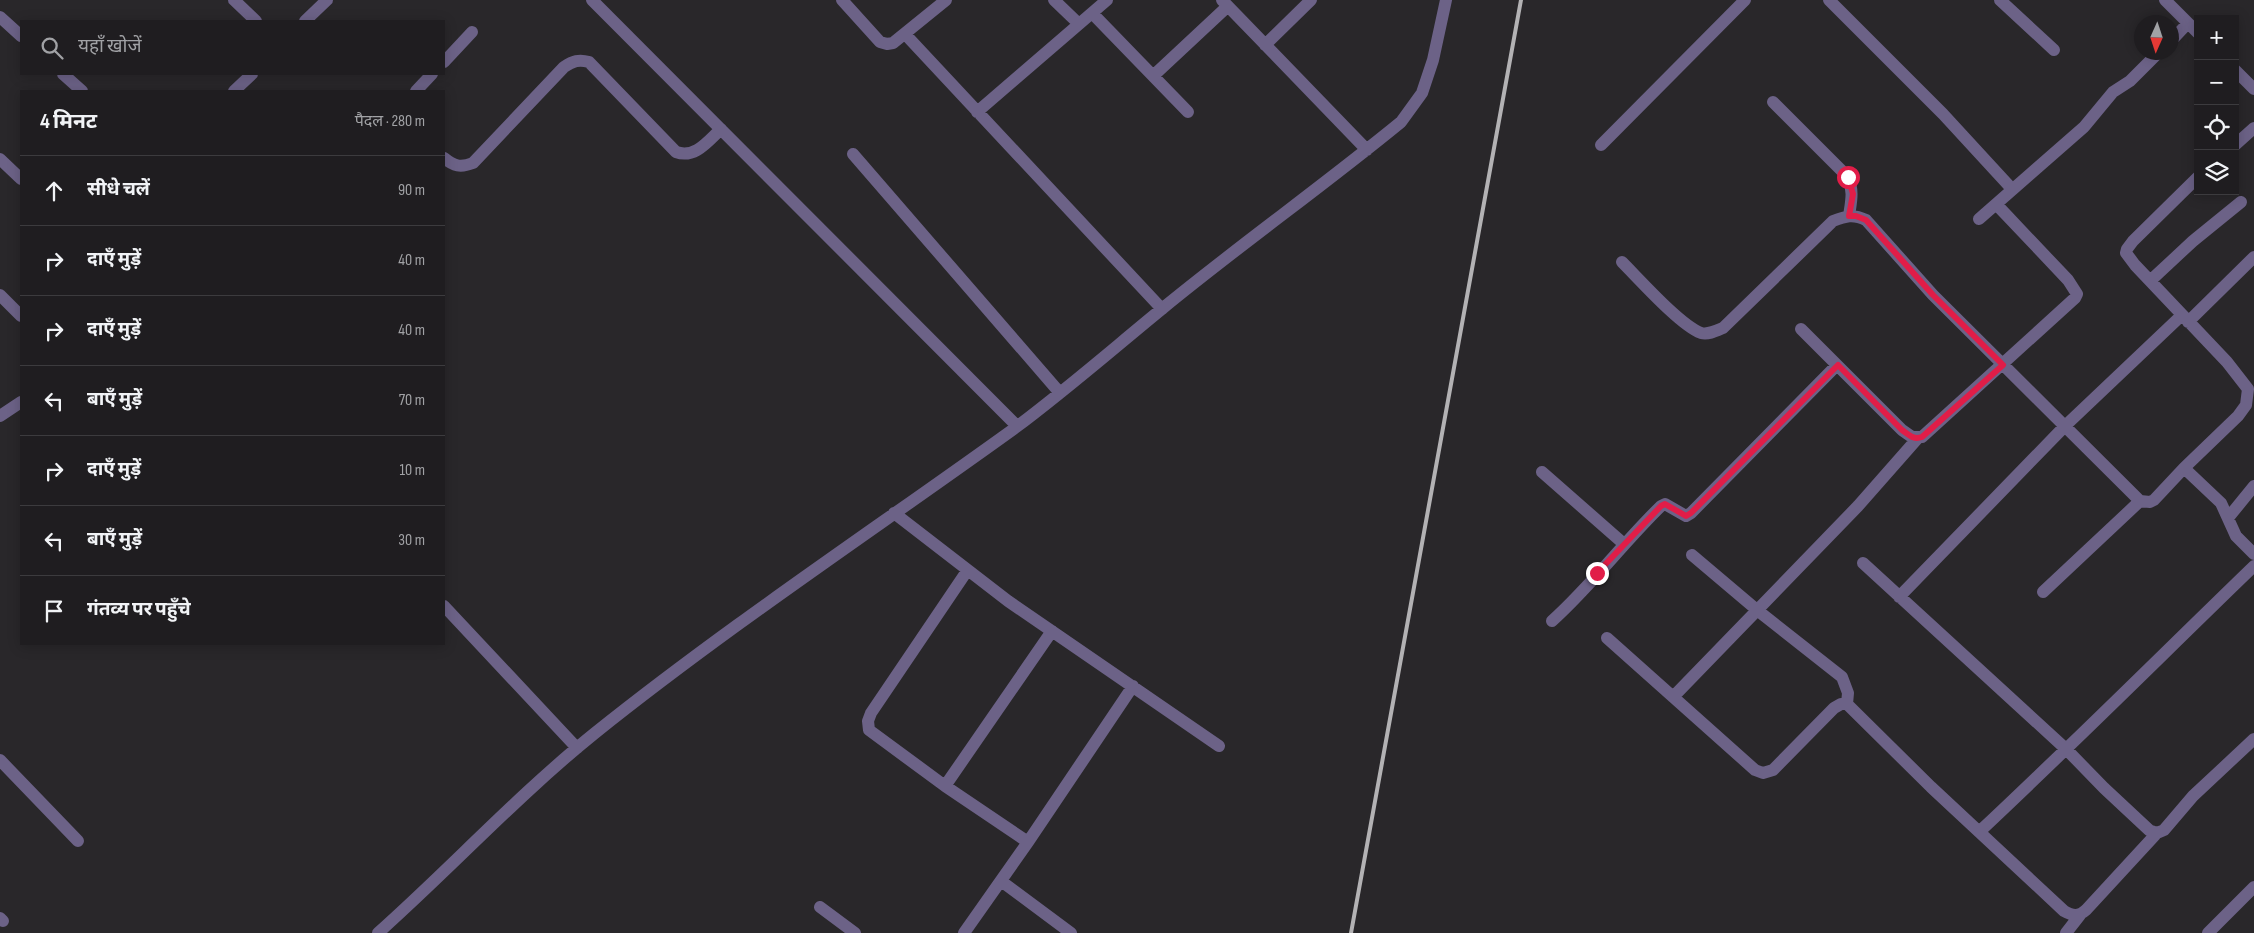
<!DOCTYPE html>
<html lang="hi">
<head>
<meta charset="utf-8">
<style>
	body { margin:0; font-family:"Sofia Sans Condensed","Noto Sans Devanagari",sans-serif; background:#2c2a2d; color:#f1f3f6 }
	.controls { position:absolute; right:15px; top:15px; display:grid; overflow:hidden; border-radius:0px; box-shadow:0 2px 12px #0003 }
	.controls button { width:45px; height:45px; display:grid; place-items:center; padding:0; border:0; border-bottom:1px solid #3c3b3e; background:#1f1d20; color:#f1f3f6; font:25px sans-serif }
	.compass { position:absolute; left:2134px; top:15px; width:45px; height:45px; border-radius:50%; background:#1f1d20; box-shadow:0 2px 12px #0003; rotate:183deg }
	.stop { position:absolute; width:15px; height:15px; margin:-11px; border:4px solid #e11d48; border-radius:50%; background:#fff }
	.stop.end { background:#e11d48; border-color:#fff; box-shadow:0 1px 5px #0008 }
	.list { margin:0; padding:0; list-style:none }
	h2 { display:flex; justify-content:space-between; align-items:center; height:65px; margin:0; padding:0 20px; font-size:21px }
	h2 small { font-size:16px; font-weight:400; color:#a1a2a5 }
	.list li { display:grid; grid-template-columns:32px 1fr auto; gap:15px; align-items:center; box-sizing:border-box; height:70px; padding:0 20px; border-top:1px solid #3c3b3e }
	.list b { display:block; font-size:19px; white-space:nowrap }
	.list em { font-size:16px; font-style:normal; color:#a1a2a5 }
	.icon { flex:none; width:28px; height:28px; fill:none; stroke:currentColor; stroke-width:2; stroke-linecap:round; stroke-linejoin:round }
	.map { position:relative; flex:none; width:2254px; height:933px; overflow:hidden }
	.search { position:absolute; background:#1f1d20; box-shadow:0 2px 12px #0003; left:20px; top:20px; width:425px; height:55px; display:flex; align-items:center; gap:12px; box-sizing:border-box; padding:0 18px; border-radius:0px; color:#a1a2a5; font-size:19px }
	.panel { position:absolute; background:#1f1d20; box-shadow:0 2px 12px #0003; left:20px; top:90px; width:425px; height:555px; border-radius:0px }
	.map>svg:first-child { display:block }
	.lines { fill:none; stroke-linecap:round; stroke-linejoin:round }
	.minor { stroke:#6c6287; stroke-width:12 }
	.rail { stroke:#b3b2b4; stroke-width:4 }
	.route { stroke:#e11d48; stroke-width:6 }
</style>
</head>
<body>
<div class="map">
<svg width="2254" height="933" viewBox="0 0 2254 933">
	<rect width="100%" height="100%" fill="#29272a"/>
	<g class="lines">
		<path class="minor" d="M234 0 256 21
			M592 0 1017 426
			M842 0 880 42 887 44 893 43 946 0
			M1054 0 1079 24
			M1222 0 1367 150
			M1829 0 1943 114 2012 189
			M2000 0 2054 50
			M2165 0 2198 33
			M1092 13 1188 112
			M0 17 21 36
			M305 21 327 0
			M905 34 1162 309
			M2172 40 2188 23
			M1265 45 1311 0
			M444 62 472 32
			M2235 70 2254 89
			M63 74 82 91
			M1153 76 1228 6
			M234 91 252 74
			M416 91 432 74
			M1773 102 1848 177C1854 191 1851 202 1849 216
			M977 112 1107 0
			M1601 145 1745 0
			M2235 145 2254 128
			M853 154 1060 393
			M444 158C454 166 460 168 473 163L564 67C573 61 579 59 589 62L676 152C695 159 708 141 721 129
			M0 159 21 179
			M1979 219 2084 127 2113 92 2130 81 2159 52
			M1622 262C1640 280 1680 325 1701 333 1708 335 1716 331 1723 328L1833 221C1846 216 1853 214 1866 220L1933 295 2140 501 2150 502 2154 500 2184 468 2221 503 2236 536 2254 554
			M2150 281 2193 241 2241 202
			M0 295 21 316
			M2188 322 2254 257
			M1801 329 1902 430 1912 437H1922L2075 298 2077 294 2068 280 1996 204
			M0 416 21 402
			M2184 468 2238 416 2246 405 2248 389 2227 362 2135 265 2126 253 2127 249 2133 241 2198 177
			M1542 472 1624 544
			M894 513 1008 601 1219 746
			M2228 518 2254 486
			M1692 555 1757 610 1842 677 1848 693 1847 704
			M1863 563 2067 750 2104 788 2149 830 2157 833 2164 830 2193 796 2254 739
			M967 571 871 713 868 721 869 730 945 786 1028 842
			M2043 592 2140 501
			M1899 597 2065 426 2182 315
			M444 606 577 748
			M1552 621C1591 586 1623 543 1661 506L1665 504 1686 516 1691 513 1837 365
			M1607 638 1755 770 1763 773 1773 770 1834 708 1841 704H1847L1931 787 2064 911C2073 916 2078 917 2086 910L2157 833
			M1673 697 1858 506 1917 439
			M0 760 78 841
			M945 786 1052 631
			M1979 832C2072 745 2162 655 2254 566
			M1001 881 1071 933
			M820 907 855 933
			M0 918 3 921
			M378 933C451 868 518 795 595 733 730 625 875 529 1015 428 1066 390 1114 348 1163 308 1241 244 1323 186 1401 122L1422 93 1433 60 1446 0
			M964 933 1028 842 1133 686
			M2066 933 2080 915
			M2208 933 2254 887"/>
		<path class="rail" d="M1351 933 1521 0"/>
	</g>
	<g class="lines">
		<path class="route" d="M1597 573 1661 506 1665 504 1686 516 1691 513 1838 365 1902 430C1909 435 1913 440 1922 437L2003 365 1933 295 1866 220 1856 216H1849L1853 194 1848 177"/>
	</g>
</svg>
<div class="controls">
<button>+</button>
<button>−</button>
<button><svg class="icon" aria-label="locate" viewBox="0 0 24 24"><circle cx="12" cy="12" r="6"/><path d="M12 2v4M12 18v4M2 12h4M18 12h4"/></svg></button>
<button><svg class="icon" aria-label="layers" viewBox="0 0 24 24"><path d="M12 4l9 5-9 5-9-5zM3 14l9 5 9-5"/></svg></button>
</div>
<svg class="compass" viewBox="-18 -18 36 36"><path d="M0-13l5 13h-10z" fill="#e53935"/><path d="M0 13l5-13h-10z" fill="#a1a2a5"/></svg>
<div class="stop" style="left:1848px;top:177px"></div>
<div class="stop end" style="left:1597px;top:573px"></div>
<div class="search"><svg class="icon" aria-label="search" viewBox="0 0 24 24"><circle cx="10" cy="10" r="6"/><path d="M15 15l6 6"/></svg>यहाँ खोजें</div>
<section class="panel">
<h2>4 मिनट<small>पैदल · 280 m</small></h2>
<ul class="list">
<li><svg class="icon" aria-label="ahead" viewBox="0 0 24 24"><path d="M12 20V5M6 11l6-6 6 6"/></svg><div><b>सीधे चलें</b></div><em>90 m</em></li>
<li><svg class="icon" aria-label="right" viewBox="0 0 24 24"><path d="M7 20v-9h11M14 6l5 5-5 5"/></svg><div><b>दाएँ मुड़ें</b></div><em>40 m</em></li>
<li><svg class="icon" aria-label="right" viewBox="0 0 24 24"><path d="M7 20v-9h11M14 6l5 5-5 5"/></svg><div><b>दाएँ मुड़ें</b></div><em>40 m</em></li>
<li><svg class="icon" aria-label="left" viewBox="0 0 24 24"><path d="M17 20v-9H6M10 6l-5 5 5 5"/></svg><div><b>बाएँ मुड़ें</b></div><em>70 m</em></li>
<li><svg class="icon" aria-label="right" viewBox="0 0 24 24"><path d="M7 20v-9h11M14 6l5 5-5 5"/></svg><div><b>दाएँ मुड़ें</b></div><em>10 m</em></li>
<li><svg class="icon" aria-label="left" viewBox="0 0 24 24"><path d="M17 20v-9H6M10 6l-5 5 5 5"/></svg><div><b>बाएँ मुड़ें</b></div><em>30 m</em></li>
<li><svg class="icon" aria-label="arrive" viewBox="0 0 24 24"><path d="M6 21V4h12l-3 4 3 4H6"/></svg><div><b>गंतव्य पर पहुँचे</b></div></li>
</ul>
</section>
</div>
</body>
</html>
